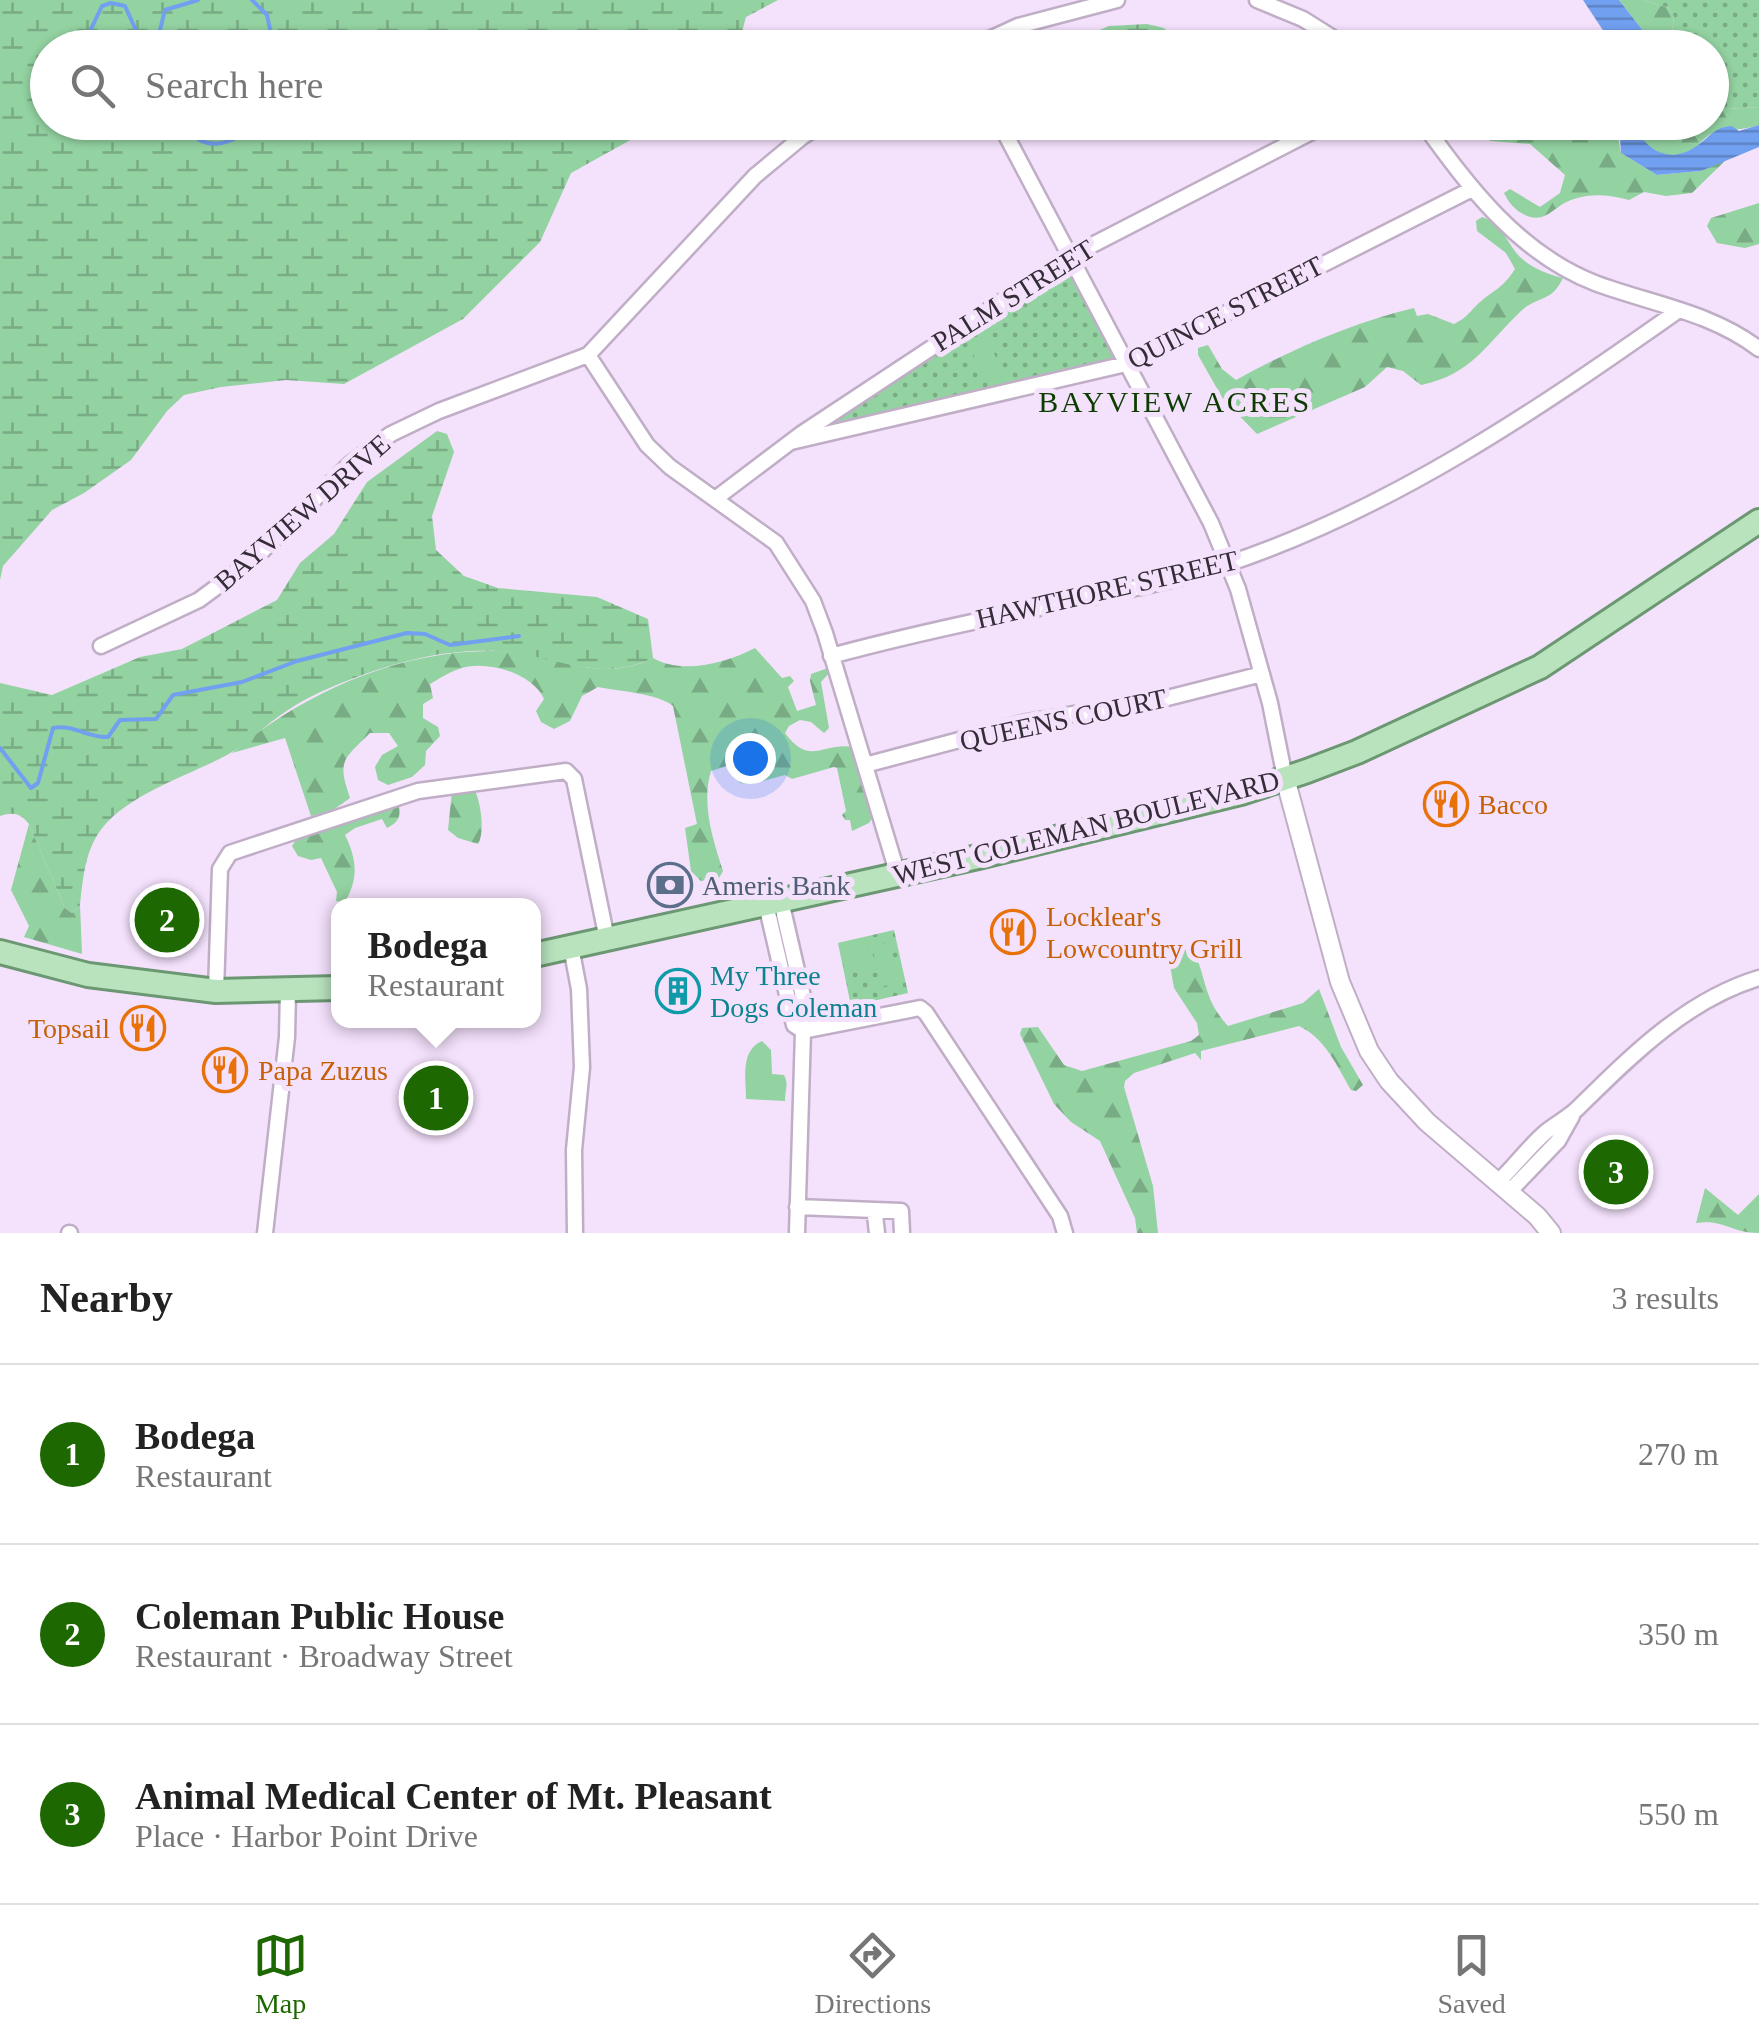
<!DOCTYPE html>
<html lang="en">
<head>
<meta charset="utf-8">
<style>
	body { margin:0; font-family:Georgia,serif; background:#f6f6f6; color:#222 }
	.you { position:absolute; left:750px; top:758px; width:35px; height:35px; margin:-25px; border:8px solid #fff; border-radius:50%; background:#1a73e8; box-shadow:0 0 0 15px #1a73e833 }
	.badge { display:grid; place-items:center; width:65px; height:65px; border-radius:50%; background:#1e6802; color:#fff; font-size:32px; font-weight:700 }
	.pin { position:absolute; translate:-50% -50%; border:5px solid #fff; box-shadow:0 2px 10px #0006 }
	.popup { position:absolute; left:331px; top:898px; width:210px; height:130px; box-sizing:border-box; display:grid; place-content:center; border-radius:20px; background:#fff; filter:drop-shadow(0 2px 8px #0005); font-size:32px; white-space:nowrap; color:#767676 }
	.popup b { font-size:38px; color:#222 }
	.popup::after { content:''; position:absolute; left:50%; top:100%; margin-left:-20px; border:20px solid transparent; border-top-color:#fff }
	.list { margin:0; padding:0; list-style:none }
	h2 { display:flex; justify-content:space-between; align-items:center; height:130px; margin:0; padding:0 40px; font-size:42px }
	h2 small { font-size:32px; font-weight:400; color:#767676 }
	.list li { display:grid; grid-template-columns:65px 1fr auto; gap:30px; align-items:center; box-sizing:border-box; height:180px; padding:0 40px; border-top:2px solid #e0e0e0 }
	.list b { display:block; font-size:38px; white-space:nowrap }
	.list p { margin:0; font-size:32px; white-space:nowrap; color:#767676 }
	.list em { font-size:32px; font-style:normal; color:#767676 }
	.icon { flex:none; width:55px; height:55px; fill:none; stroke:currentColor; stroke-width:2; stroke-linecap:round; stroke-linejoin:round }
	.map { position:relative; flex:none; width:1759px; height:1233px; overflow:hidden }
	.search { position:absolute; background:#fff; box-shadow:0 2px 8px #0004; left:30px; right:30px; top:30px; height:110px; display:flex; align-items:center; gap:25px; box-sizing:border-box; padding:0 35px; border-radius:55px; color:#767676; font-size:38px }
	.sheet { height:670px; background:#fff }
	nav { display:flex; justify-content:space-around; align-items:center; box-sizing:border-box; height:140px; border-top:2px solid #e0e0e0; background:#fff; font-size:28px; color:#767676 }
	nav a { display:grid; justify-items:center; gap:5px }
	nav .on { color:#1e6802 }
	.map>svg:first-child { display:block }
	.grass { fill:url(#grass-dots) }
	.forest { fill:url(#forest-firs) }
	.wetland { fill:url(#wetland-marsh) }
	.pitch { fill:#93d2a1 }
	.water { fill:url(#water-rules) }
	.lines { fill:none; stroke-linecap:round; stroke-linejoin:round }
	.stream { stroke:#71a0f1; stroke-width:4 }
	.minor-casing { stroke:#c0aec7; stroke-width:19 }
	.tertiary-casing { stroke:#c0aec7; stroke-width:22 }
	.primary-casing { stroke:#6b9772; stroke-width:28 }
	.minor { stroke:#fff; stroke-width:14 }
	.tertiary { stroke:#fff; stroke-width:18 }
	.primary { stroke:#b8e3bd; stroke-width:22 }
	.labels { text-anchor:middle; stroke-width:10; stroke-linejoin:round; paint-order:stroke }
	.street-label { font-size:28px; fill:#342d37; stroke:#f4e1fc }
	.food-label { font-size:28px; fill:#c56008; stroke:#f4e1fc; text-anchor:start }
	.service-label { font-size:28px; fill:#4e5e75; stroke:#f4e1fc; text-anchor:start }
	.culture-label { font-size:28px; fill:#0d838f; stroke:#f4e1fc; text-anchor:start }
	.neighbourhood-label { font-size:30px; letter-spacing:2.5px; fill:#0d3c00; stroke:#f4e1fc }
</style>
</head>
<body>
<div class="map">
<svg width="1759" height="1233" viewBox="0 0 1759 1233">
	<defs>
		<pattern id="grass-dots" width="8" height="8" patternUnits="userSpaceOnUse" patternTransform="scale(2.5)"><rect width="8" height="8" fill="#93d2a1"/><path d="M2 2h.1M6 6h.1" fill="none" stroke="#79ab84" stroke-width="1.8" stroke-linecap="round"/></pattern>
		<pattern id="forest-firs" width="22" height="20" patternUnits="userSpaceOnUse" patternTransform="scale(2.5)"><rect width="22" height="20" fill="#93d2a1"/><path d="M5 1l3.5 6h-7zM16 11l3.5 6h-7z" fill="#79ab84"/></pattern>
		<pattern id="wetland-marsh" width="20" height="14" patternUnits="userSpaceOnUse" patternTransform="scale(2.5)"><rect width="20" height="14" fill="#93d2a1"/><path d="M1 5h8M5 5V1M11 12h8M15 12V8" fill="none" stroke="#79ab84"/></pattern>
		<pattern id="water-rules" width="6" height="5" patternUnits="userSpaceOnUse" patternTransform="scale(2.5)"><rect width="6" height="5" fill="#71a0f1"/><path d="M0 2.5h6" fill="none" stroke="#5e83c4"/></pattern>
	</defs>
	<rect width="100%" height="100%" fill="#f4e1fc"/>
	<path class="grass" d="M1643 0H1759V107L1712 110V48L1670 47 1674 17 1669 8Z
		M1062 267 1069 268 1116 357 1114 361 840 424 838 418Z
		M894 930 908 993 851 1006 838 943Z"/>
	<path class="forest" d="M1619 0H1643L1669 8 1674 17 1670 47H1646L1644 32Z
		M1759 107V125C1744 131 1724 128 1711 134 1703 138 1699 146 1691 150 1665 163 1643 150 1635 123L1712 122V110Z
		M1488 123 1553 128 1556 123H1571L1570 131 1583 138 1618 137 1621 153 1657 175 1701 171 1729 157 1692 193 1666 196 1644 192 1629 200C1609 195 1594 193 1574 199 1551 206 1545 229 1518 211 1511 205 1508 201 1504 193L1510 189 1540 207 1560 193 1565 175 1530 144 1490 141 1484 125Z
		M1759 203V244L1745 248 1717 243 1707 226 1711 218Z
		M1482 217C1502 223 1506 242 1520 257 1532 268 1547 274 1563 278 1551 303 1539 295 1521 311 1486 344 1473 374 1421 385L1403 371 1387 367 1365 387 1257 434 1223 399 1198 355V348L1208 345 1222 369 1236 380C1292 349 1352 323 1414 308L1417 316 1428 314 1454 324C1468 317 1468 313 1479 303 1496 288 1501 290 1515 269L1506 253 1477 231 1476 221Z
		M755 648 782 678 790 676 794 681 788 687 797 711 816 705 810 681 811 674 828 668 830 672 821 682 829 728 824 733 811 722 800 720 789 726 785 733C810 767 822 742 854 747L874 815 869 823 852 831 850 820H845L842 815 846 811 837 768 834 767 792 779 785 775 752 784 740 783 727 766 711 771C701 804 713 840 723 871L719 878 701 881 691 871 685 828 697 824 673 706C660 694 618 691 598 687L582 696 570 721 554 729 541 722 536 711 544 699C533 673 485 659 459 669 449 672 439 679 430 684L433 698 423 704V718L438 727 440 736 426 751 425 765 412 777 388 785 378 780 375 767 382 755 398 746 389 733H370C343 760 337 760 350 798L333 810 311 816 285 738 232 753C304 692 401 649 497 651 553 652 597 686 653 658 682 675 727 663 755 648Z
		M452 791H475C481 803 485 833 478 844L458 838 448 830Z
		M393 804 399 807C401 818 397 823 387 828L382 819 355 828 345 835C357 859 359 880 344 903L336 901 337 892 321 858 311 860 298 856 292 846 296 840Z
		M29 824 65 908 72 913 80 905 82 954 24 937 29 926 11 890Z
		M1189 944C1208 972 1200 996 1228 1026L1303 1003 1319 989 1341 1047 1363 1085 1356 1091 1351 1090C1337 1066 1325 1038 1299 1026L1201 1051V1060L1195 1053 1134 1073 1125 1081 1124 1087 1153 1186 1158 1233H1137L1135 1218 1100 1141 1071 1122 1054 1104 1020 1034 1022 1028 1038 1027 1064 1065 1082 1071 1191 1041 1199 1035 1197 1023 1174 988 1168 954Z
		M1705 1188 1738 1215 1759 1194V1233C1730 1233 1725 1219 1696 1223Z"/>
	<path class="wetland" d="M0 0H778L746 17 738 47 48 48V122L661 123 571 173 540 242 463 319 344 384 286 380 221 387 184 395 167 411 131 460 84 493 52 510 3 566 0 580Z
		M1147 24 1164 28 1176 40 1218 47H1060L1109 26Z
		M1571 123H1619L1618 137 1583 138 1570 131Z
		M437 431 447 434 454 452 432 516 436 550 464 576 498 588 597 597 648 619 653 658C598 685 553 654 498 651 477 650 450 652 430 656 388 664 324 686 288 710 267 723 249 743 227 755 190 775 131 793 103 827 85 849 83 878 80 905L72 913 65 908 29 824C20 813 13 812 0 816V683L52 695 140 657 182 649 277 600 300 563 334 534 367 482Z"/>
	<path class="pitch" d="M986 337 1004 374 986 382 969 345Z
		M866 937 872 968 845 973 839 943Z
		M890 942 899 982 881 987 872 946Z
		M762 1041 771 1050 772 1074 784 1075C789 1085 785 1089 785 1101L746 1099C746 1078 740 1051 762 1041Z"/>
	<path class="water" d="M1583 0H1619L1644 32 1646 47H1614Z
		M1619 122 1635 123C1644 152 1672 165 1698 145 1707 139 1714 129 1725 127 1733 125 1733 127 1739 131L1759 125V147L1701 171 1657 175 1621 153Z"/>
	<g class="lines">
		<path class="stream" d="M252 0 267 15 274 48
			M97 48 90 31 102 6 111 3 125 6 140 39 147 43 160 30 165 10 198 0
			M192 122V134C214 157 243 134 267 122
			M0 748 31 788 38 783 53 728C73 724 88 738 108 737L120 720 156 719 173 695 242 682 297 661 407 633 425 634 450 645 519 636"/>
		<defs>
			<path id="minor" d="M1257 0 1303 19 1349 48
				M970 48 1018 26 1117 0
				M999 122 1211 523 1238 589 1270 703 1285 778
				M1422 122C1469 187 1518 253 1595 283 1651 304 1711 312 1759 349
				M588 355 647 445 670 467 776 543 813 601 825 633 898 875
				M791 442 1126 364 1472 189
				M715 499 801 434 1069 257 1331 122
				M101 646 199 600 253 560 350 464 391 434 439 411 588 355 755 176 802 137 825 122
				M831 656C905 636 979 620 1054 605 1111 593 1168 583 1224 565 1391 510 1537 410 1679 310
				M865 765 1027 722 1085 712 1120 710 1262 674
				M766 904 794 1025 803 1031 808 1018 781 901
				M571 947 579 989 582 1067 574 1150 575 1233
				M216 991 220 869 230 853 418 791 566 771 574 779 607 939
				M1498 1182C1515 1166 1529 1146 1547 1131 1557 1123 1569 1117 1578 1108 1631 1056 1686 1000 1759 978
				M1509 1192 1558 1141 1572 1116
				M797 1207 901 1211 902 1233
				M871 1210 875 1215 877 1233
				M69 1233H70
				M265 1233 287 1037 288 990
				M797 1233 803 1031 920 1008 926 1013 1060 1216 1065 1233"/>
			<path id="tertiary" d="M1285 778 1340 982 1369 1051 1389 1081 1427 1122 1537 1216 1551 1233"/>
			<path id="primary" d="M0 952 88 975 216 991 338 988
				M534 955 978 857 1241 793 1307 771 1357 752 1540 667 1759 521"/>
		</defs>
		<use href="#minor" class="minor-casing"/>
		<use href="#tertiary" class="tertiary-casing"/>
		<use href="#primary" class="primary-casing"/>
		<use href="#minor" class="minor"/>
		<use href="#tertiary" class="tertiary"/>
		<use href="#primary" class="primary"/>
	</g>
	<defs>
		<symbol id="restaurant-ring" viewBox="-11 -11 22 22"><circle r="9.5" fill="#f4e1fc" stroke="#e8710a" stroke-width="1.5"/><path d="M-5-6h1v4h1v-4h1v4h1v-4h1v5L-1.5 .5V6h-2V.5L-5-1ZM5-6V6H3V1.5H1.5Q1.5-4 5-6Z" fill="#e8710a"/></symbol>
		<symbol id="bank-ring" viewBox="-11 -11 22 22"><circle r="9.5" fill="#f4e1fc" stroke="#5c6f8a" stroke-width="1.5"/><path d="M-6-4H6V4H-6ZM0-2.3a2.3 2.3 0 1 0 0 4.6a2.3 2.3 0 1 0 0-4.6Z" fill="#5c6f8a"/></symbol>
		<symbol id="building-ring" viewBox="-11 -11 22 22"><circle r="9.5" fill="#f4e1fc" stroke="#0f9aa8" stroke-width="1.5"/><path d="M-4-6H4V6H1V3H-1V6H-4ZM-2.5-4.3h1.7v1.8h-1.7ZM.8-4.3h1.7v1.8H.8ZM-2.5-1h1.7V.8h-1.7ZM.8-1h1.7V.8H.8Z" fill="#0f9aa8"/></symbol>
	</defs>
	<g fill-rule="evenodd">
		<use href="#restaurant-ring" x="1421" y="779" width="50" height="50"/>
		<use href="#bank-ring" x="645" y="860" width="50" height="50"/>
		<use href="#restaurant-ring" x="988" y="907" width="50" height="50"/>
		<use href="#building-ring" x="653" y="966" width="50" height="50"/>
		<use href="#restaurant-ring" x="118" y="1003" width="50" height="50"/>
		<use href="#restaurant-ring" x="200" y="1045" width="50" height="50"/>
	</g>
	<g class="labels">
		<g class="street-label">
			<text transform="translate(1013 295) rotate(-32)" y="10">PALM STREET</text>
			<text transform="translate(1225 312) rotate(-27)" y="10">QUINCE STREET</text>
			<text transform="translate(302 512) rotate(-41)" y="10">BAYVIEW DRIVE</text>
			<text transform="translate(1107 589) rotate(-13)" y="10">HAWTHORE STREET</text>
			<text transform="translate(1063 719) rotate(-12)" y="10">QUEENS COURT</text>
			<text transform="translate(1086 827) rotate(-14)" y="10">WEST COLEMAN BOULEVARD</text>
		</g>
		<g class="food-label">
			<text x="1478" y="814">Bacco</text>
			<text x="1046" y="926">Locklear's<tspan x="1046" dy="32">Lowcountry Grill</tspan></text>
			<text x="110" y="1038" text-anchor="end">Topsail</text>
			<text x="258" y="1080">Papa Zuzus</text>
		</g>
		<g class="service-label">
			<text x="702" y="895">Ameris Bank</text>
		</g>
		<g class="culture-label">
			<text x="710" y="985">My Three<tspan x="710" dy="32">Dogs Coleman</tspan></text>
		</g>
		<g class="neighbourhood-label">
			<text x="1175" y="412">BAYVIEW ACRES</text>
		</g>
	</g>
</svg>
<div class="you"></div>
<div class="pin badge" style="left:436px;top:1098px">1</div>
<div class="popup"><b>Bodega</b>Restaurant</div>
<div class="pin badge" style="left:167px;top:920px">2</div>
<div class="pin badge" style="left:1616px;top:1172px">3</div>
<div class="search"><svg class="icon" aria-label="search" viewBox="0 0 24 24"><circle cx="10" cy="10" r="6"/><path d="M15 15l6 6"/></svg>Search here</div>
</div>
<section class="sheet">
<h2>Nearby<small>3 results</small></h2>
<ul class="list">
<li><span class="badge">1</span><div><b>Bodega</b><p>Restaurant</p></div><em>270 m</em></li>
<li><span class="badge">2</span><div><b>Coleman Public House</b><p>Restaurant · Broadway Street</p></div><em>350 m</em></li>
<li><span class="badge">3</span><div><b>Animal Medical Center of Mt. Pleasant</b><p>Place · Harbor Point Drive</p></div><em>550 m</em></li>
</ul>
</section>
<nav>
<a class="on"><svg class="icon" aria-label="map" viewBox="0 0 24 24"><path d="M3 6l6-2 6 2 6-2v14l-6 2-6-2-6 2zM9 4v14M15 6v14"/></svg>Map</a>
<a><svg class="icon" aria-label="directions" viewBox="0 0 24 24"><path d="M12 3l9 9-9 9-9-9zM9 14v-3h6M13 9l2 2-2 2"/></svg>Directions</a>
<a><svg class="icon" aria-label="saved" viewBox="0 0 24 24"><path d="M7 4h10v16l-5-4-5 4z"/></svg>Saved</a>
</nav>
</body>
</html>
